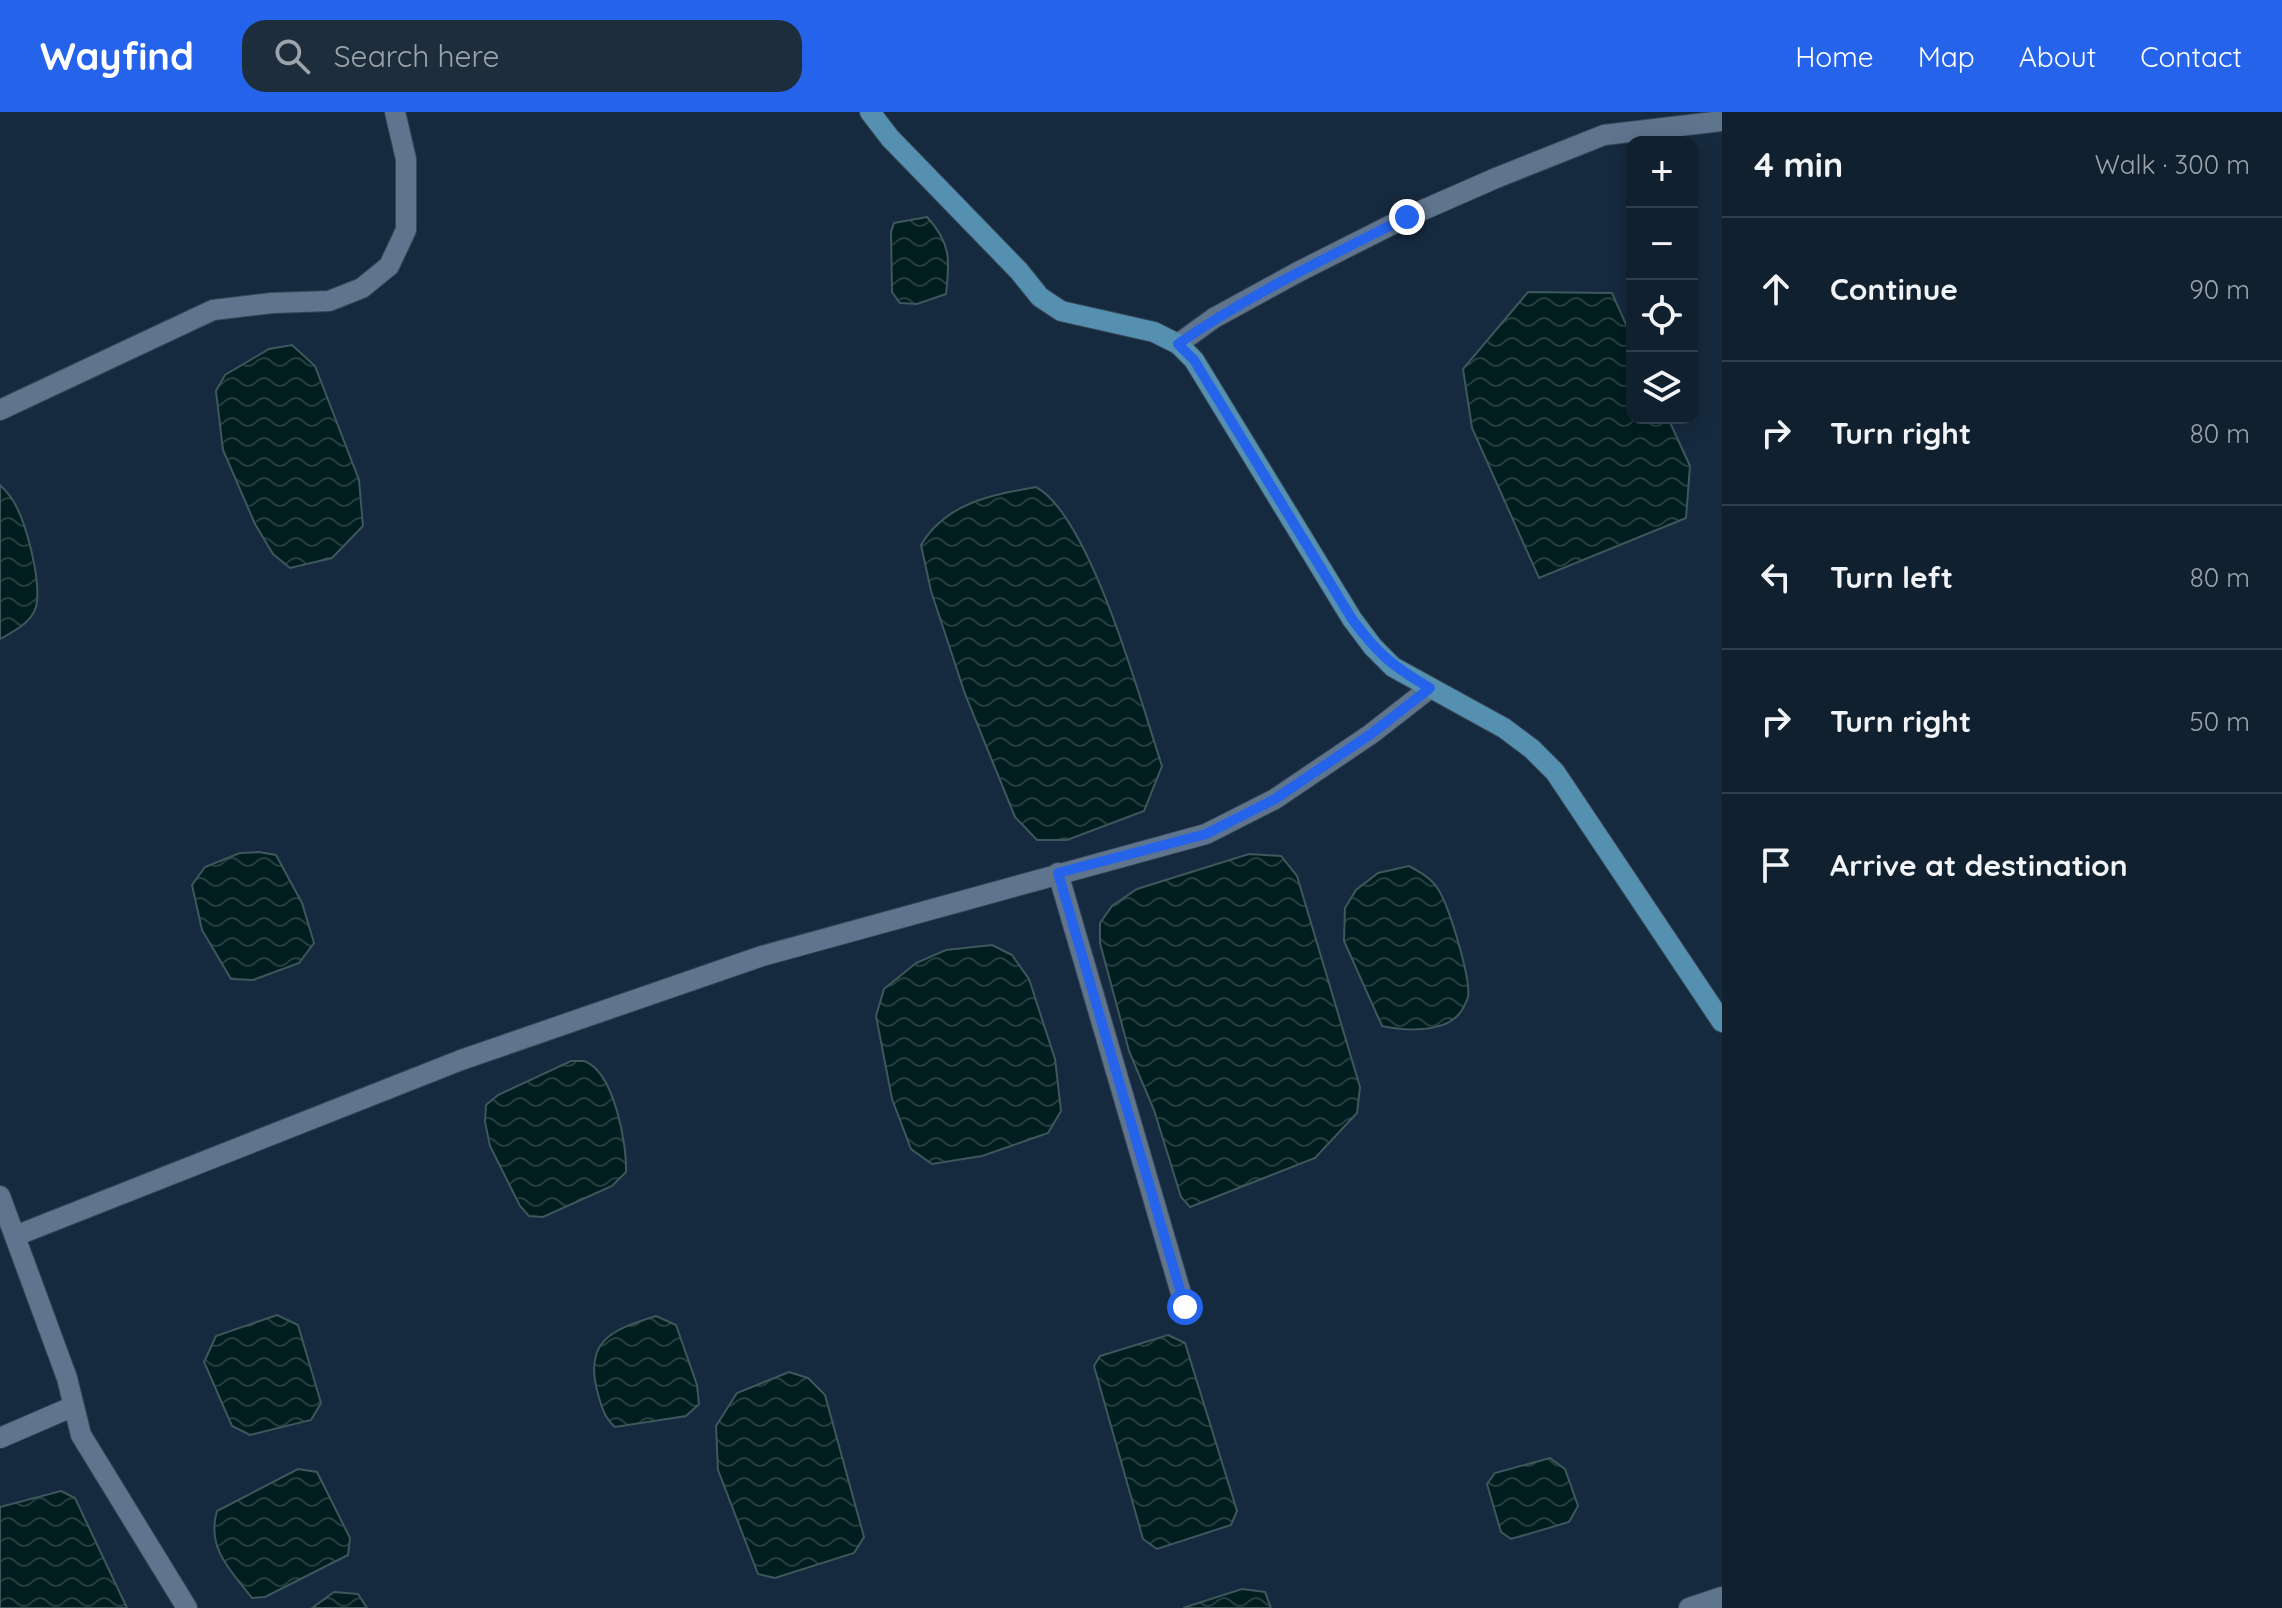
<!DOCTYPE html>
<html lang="en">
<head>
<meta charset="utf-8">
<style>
	body { margin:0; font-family:Quicksand,sans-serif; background:#1e2d3b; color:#f1f3f6 }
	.controls { position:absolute; right:24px; top:24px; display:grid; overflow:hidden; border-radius:16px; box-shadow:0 4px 20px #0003 }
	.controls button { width:72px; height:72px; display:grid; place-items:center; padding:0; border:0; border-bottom:2px solid #303e4b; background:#10202f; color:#f1f3f6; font:40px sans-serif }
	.stop { position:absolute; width:24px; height:24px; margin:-18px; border:6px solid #2563eb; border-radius:50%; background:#fff }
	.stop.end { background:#2563eb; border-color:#fff; box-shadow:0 2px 8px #0008 }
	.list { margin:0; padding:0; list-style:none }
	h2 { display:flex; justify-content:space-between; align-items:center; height:104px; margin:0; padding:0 32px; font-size:34px }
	h2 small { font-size:26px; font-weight:400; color:#9ca3aa }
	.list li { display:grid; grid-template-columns:52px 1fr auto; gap:24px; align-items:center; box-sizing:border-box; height:144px; padding:0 32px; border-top:2px solid #303e4b }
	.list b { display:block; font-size:30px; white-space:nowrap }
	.list em { font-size:26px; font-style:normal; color:#9ca3aa }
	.icon { flex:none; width:44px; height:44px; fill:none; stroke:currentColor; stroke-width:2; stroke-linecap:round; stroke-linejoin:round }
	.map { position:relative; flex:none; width:1722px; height:1496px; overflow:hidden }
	header { display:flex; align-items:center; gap:48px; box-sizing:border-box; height:112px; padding:0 40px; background:#2563eb; color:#fff }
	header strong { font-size:38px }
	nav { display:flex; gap:44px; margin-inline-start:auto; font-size:28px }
	.search { width:560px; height:72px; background:#1e2d3b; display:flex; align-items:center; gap:20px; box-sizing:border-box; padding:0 28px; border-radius:24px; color:#9ca3aa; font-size:30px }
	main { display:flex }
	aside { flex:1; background:#10202f }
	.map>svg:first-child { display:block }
	.water { fill:url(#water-waves); stroke:#3e575c; stroke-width:2 }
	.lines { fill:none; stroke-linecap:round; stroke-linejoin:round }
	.minor-casing { stroke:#384758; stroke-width:22 }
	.secondary-casing { stroke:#384758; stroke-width:22 }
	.minor { stroke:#5f758e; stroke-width:20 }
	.secondary { stroke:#5590b0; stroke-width:20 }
	.route { stroke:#2563eb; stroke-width:10 }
</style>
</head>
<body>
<header>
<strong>Wayfind</strong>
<div class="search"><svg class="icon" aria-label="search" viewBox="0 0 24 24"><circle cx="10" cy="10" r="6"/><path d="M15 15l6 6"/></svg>Search here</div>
<nav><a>Home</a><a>Map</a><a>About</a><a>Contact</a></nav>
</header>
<main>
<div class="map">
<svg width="1722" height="1496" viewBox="0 0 1722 1496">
	<defs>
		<pattern id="water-waves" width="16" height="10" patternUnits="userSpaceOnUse" patternTransform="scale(2)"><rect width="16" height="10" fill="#001e1f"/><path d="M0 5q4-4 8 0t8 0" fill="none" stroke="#243e40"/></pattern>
	</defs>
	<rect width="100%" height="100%" fill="#162a3f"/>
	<path class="water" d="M927 105C951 131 950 148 946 182L917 192 900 191 892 180 891 120 894 111Z
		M1528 180 1612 181 1632 226V306H1668L1690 354 1686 406 1539 466 1472 316 1463 257Z
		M292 233 315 254 359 368 363 414 332 446 290 456 273 442 255 412 223 338 216 279 225 263 269 237Z
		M0 373C4 377 9 382 12 387 26 408 42 470 36 495 31 511 14 519 0 527Z
		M1036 375C1091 405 1141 591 1162 654L1144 699 1067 728H1037L1015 705 965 582 931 479 921 433C946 391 991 383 1036 375Z
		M259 740 276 743 302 791 314 831 299 851 253 868 231 867 202 818 192 773 205 755 240 741Z
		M1249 742 1281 744 1297 764 1360 975 1357 1001 1315 1046 1190 1095 1181 1085 1154 998 1129 939 1100 831V811L1112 794 1137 777Z
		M1409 754C1420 760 1431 766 1438 777 1449 794 1471 866 1468 885 1467 889 1462 899 1459 902 1443 921 1405 919 1382 914L1344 829 1345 796 1356 778 1378 761Z
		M992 833 1012 843 1029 867 1055 947 1061 999 1048 1021 982 1044 932 1052 911 1037 892 987 876 904 884 877 916 851 946 838Z
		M571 949C571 949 583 949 584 949 614 959 627 1032 626 1060L612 1074 543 1105 529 1104 520 1094 490 1034 485 1010 486 993 498 983Z
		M277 1203 298 1213 321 1291 311 1308 250 1323 232 1314 204 1250 216 1224Z
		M656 1204 676 1213 697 1273 699 1292 686 1304 615 1315C604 1305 602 1296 598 1282 583 1229 611 1218 656 1204Z
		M1168 1223 1185 1231 1237 1399 1231 1413 1157 1437 1143 1427 1094 1254 1100 1244Z
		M789 1260 808 1266 825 1283 864 1425 854 1441 775 1466 758 1462 718 1358 716 1314 737 1281Z
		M1550 1346 1565 1357 1578 1394 1569 1410 1511 1427 1501 1420 1487 1372 1495 1361Z
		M298 1357 317 1360 350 1426 348 1443 265 1485 252 1486C231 1459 206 1436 217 1399Z
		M61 1379 75 1386 127 1496H0V1395Z
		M1242 1477 1265 1480 1271 1496H1183Z
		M334 1480 358 1482 367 1496H312Z"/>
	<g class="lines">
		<defs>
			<path id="minor" d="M1178 232 1214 206 1298 160 1407 105 1496 66 1604 23 1722 9
				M0 298 213 198 272 191 329 189 362 176 389 154 406 118V47L395 0
				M1058 761 1185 1195
				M0 1084 67 1266 81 1323 187 1496
				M15 1124 461 948 762 844 1206 722 1275 687 1371 622 1430 576
				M0 1326 74 1294
				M1689 1496 1722 1485"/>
			<path id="secondary" d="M870 0 890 26 1019 159 1040 185 1061 199 1154 220 1178 232 1194 248 1352 507 1373 535 1393 555 1504 616 1532 637 1555 660 1722 910"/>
		</defs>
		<use href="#minor" class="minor-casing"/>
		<use href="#secondary" class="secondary-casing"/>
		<use href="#minor" class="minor"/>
		<use href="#secondary" class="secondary"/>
	</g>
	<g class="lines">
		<path class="route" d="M1185 1195 1058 761 1206 722 1275 687 1371 622 1430 576C1392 554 1378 542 1352 507L1194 248 1178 232C1250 182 1329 145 1407 105"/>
	</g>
</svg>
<div class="controls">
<button>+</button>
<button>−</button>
<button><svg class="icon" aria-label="locate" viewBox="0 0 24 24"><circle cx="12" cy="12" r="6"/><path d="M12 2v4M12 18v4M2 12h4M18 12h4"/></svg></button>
<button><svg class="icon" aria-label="layers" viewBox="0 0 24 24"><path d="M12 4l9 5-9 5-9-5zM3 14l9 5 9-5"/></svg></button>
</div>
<div class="stop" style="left:1185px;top:1195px"></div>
<div class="stop end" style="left:1407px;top:105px"></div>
</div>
<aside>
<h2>4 min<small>Walk · 300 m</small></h2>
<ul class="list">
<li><svg class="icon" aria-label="ahead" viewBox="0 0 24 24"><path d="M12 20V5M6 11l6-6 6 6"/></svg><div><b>Continue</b></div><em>90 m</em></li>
<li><svg class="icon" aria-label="right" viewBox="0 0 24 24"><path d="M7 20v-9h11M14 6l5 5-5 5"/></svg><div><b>Turn right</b></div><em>80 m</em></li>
<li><svg class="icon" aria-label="left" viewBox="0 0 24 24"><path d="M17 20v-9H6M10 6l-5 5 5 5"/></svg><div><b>Turn left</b></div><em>80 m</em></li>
<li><svg class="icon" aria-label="right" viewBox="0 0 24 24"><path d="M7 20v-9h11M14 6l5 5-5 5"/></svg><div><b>Turn right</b></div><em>50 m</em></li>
<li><svg class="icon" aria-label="arrive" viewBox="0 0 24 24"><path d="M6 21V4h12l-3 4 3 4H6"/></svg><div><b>Arrive at destination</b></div></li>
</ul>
</aside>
</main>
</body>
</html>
